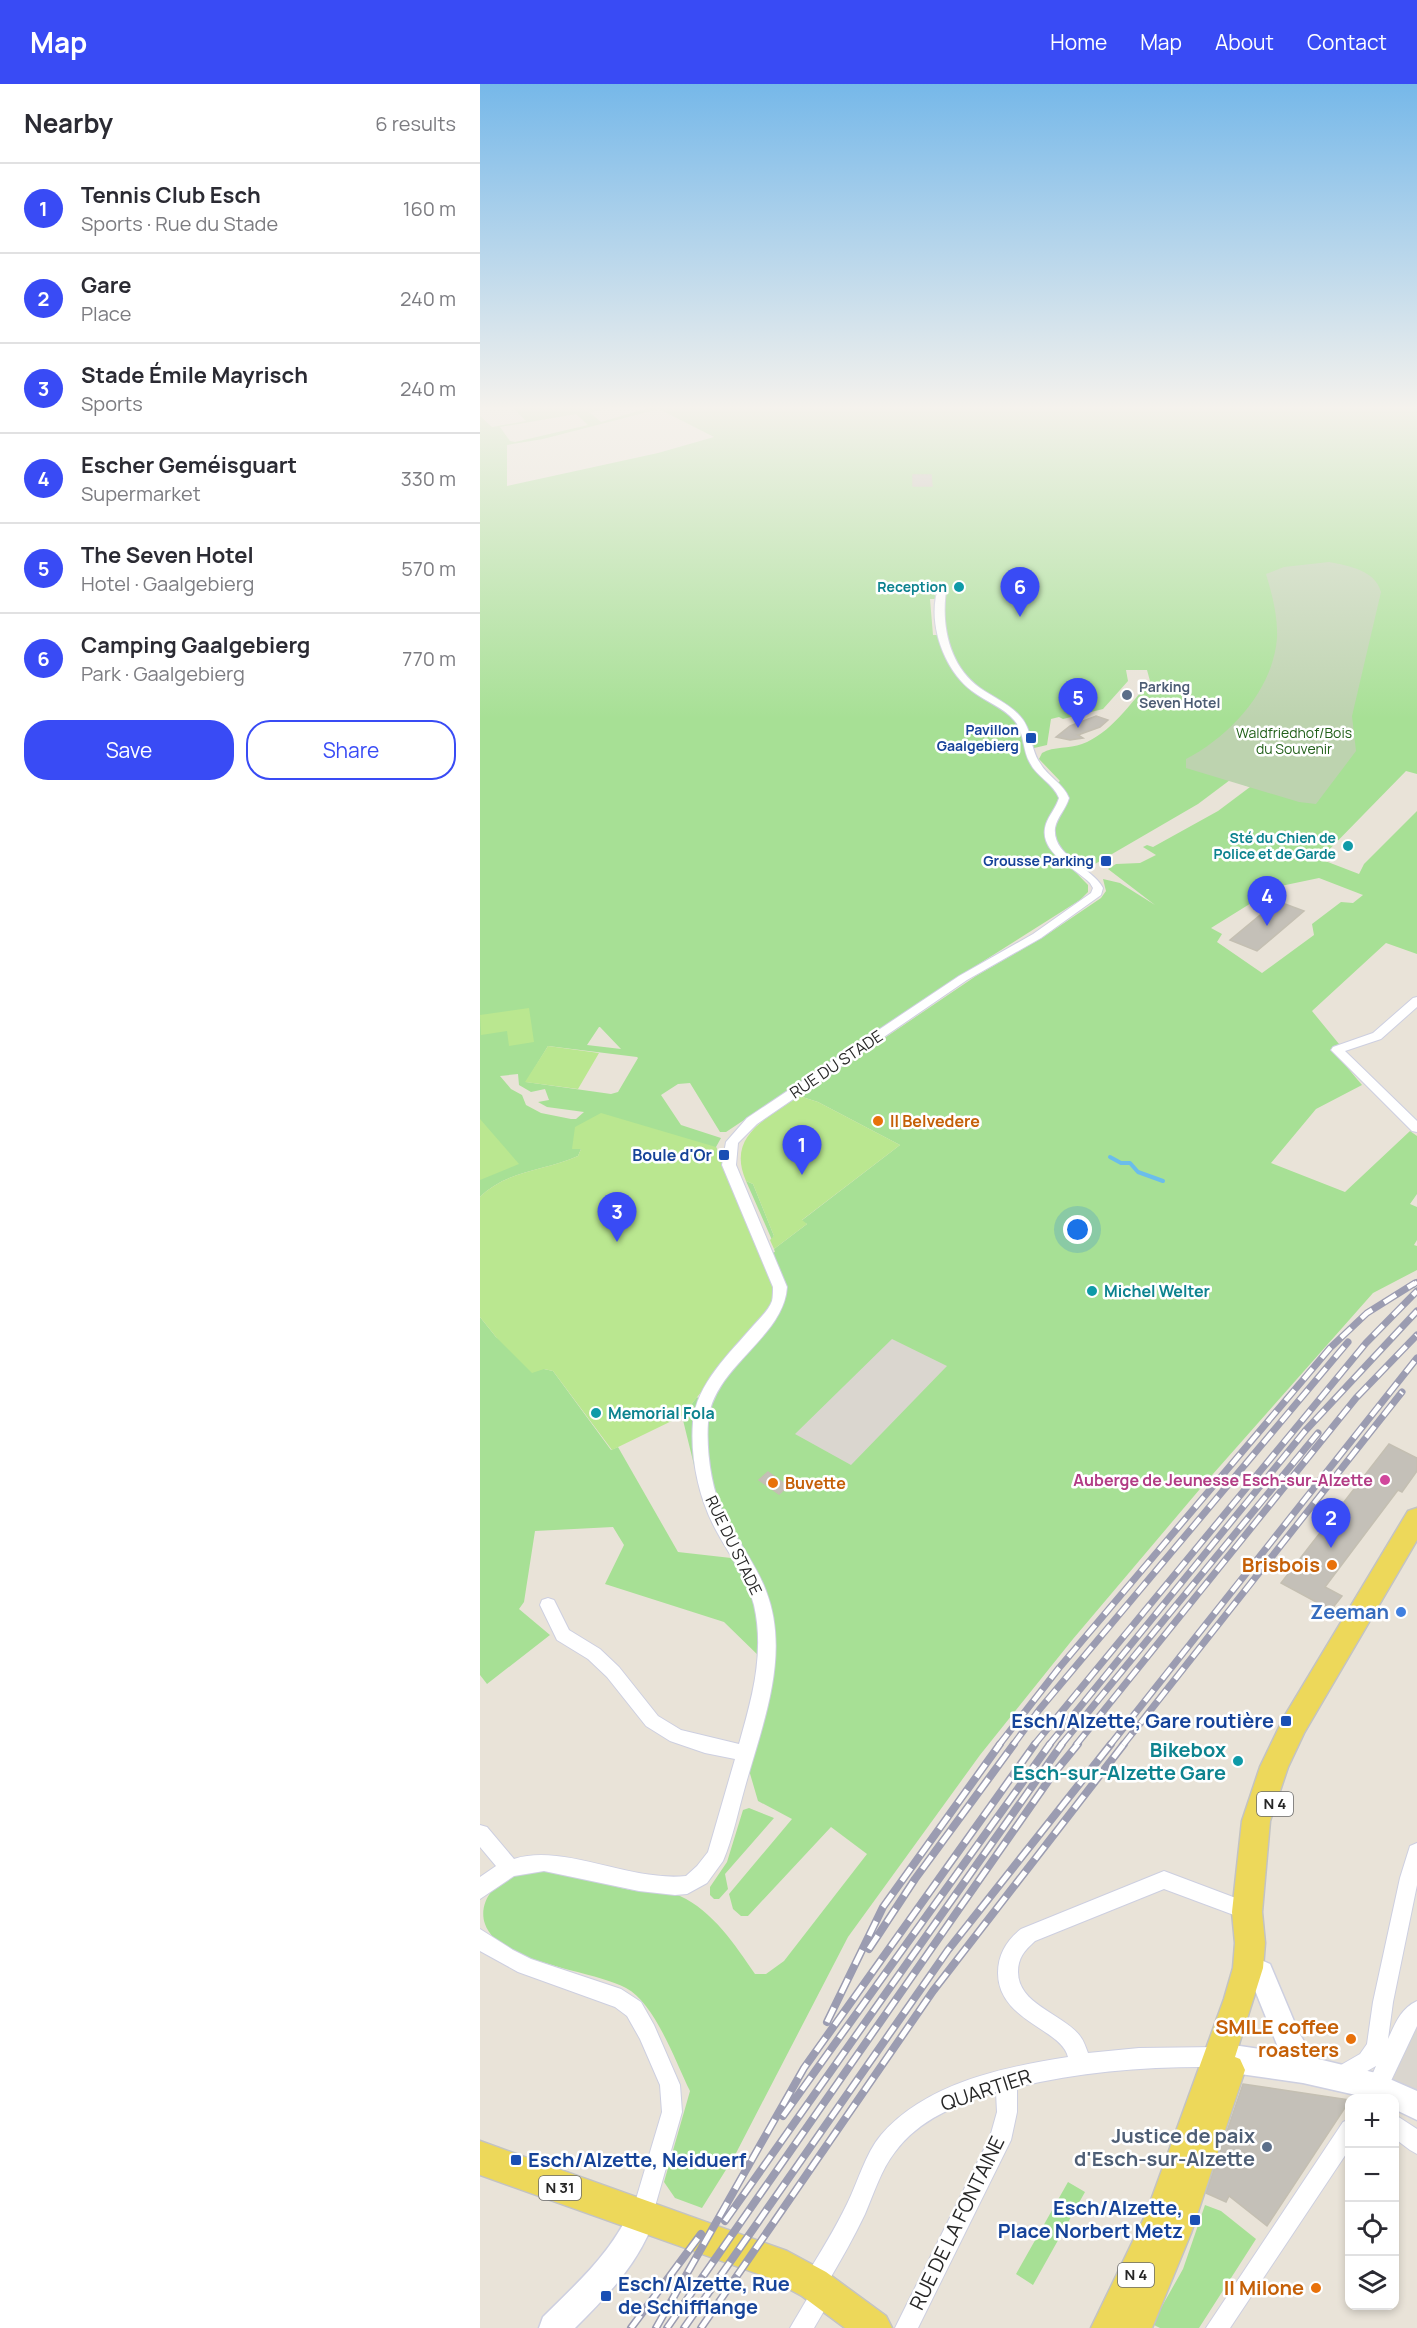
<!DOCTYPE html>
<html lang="en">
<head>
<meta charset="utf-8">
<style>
	body { margin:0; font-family:Manrope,sans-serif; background:#f2f2f3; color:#2b2b33 }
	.controls { position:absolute; right:18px; bottom:18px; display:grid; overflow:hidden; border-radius:12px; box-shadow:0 3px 9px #0003 }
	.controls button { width:54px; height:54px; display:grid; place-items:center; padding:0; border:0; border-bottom:2px solid #e1e1e2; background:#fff; color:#2b2b33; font:30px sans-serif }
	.you { position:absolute; left:598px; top:1146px; width:21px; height:21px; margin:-15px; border:4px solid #fff; border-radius:50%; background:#1a73e8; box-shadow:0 0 0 9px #1a73e833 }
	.badge { display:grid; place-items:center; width:39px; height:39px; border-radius:50%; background:#394bf5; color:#fff; font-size:20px; font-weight:700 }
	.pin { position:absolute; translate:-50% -50px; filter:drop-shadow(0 2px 3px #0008) }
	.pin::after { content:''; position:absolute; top:32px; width:21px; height:18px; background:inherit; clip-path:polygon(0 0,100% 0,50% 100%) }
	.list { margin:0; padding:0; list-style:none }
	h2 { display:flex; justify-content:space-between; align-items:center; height:78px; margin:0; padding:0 24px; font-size:26px }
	h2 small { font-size:20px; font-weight:400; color:#7c7c81 }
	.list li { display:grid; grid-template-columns:39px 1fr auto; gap:18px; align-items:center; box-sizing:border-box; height:90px; padding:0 24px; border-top:2px solid #e1e1e2 }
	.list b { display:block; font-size:22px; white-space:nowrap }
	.list p { margin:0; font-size:20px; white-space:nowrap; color:#7c7c81 }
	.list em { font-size:20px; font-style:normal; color:#7c7c81 }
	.actions { display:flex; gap:12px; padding:18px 24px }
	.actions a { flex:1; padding:14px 0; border:2px solid #394bf5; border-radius:24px; text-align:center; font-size:21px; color:#394bf5 }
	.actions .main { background:#394bf5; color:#fff }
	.icon { flex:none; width:33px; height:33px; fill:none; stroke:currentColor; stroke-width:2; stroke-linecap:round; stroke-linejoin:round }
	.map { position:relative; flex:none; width:937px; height:2244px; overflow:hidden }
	header { display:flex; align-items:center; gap:36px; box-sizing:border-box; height:84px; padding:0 30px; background:#394bf5; color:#fff }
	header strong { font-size:28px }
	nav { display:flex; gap:33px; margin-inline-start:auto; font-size:21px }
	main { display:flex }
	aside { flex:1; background:#fff }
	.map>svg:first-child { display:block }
	.green { fill:#a7e095; fill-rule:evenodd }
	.cemetery { fill:#bdd3af }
	.pitch { fill:#bae790 }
	.plaza { fill:#dad6cf }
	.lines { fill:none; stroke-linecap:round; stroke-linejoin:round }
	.stream { stroke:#6bbdeb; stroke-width:4 }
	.building { fill:#c4c0b8; stroke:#c4bfb2; stroke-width:1.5 }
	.street-casing { stroke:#cdcfe0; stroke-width:2 }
	.secondary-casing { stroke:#cdcfe0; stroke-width:3 }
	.primary-casing { stroke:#c3c3c3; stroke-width:3 }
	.street { fill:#fff; fill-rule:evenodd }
	.secondary { fill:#fff; fill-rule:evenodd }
	.primary { fill:#edd85a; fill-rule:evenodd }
	.rail-far2-casing { stroke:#9b9cb1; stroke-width:6 }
	.rail-far1-casing { stroke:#9b9cb1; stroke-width:7 }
	.rail-casing { stroke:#9b9cb1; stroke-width:8 }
	.rail-far2 { stroke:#fff; stroke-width:4; stroke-dasharray:10; stroke-linecap:butt }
	.rail-far1 { stroke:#fff; stroke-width:4.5; stroke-dasharray:14; stroke-linecap:butt }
	.rail { stroke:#fff; stroke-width:5; stroke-dasharray:16; stroke-linecap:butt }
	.culture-dot { fill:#0f9aa8; stroke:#fff; stroke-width:2 }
	.service-dot { fill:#5c6f8a; stroke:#fff; stroke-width:2 }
	.transit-dot { fill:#1a4fb4; stroke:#fff; stroke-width:2 }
	.food-dot { fill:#e8710a; stroke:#fff; stroke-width:2 }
	.hotel-dot { fill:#d1479c; stroke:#fff; stroke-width:2 }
	.shop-dot { fill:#3f7fe0; stroke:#fff; stroke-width:2 }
	.labels { text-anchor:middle; stroke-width:5; stroke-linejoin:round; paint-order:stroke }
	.far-culture-label { font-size:14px; font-weight:bold; fill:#0d838f; stroke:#fff; text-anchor:end }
	.far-service-label { font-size:14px; font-weight:bold; fill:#4e5e75; stroke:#fff; text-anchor:start }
	.far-transit-label { font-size:14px; font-weight:bold; fill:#164399; stroke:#fff; text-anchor:end }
	.far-park-label { font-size:14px; fill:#22601a; stroke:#fff }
	.shield { fill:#fff; stroke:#686868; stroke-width:1.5 }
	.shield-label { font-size:15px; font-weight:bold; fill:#272727 }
	.street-label { font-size:16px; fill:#272727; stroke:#fff }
	.food-label { font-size:16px; font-weight:bold; fill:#c56008; stroke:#fff; text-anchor:start }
	.transit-label { font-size:16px; font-weight:bold; fill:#164399; stroke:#fff; text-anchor:end }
	.culture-label { font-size:16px; font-weight:bold; fill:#0d838f; stroke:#fff; text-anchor:start }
	.hotel-label { font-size:16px; font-weight:bold; fill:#b23c85; stroke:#fff; text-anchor:end }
	.near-food-label { font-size:20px; font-weight:bold; fill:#c56008; stroke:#fff; text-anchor:end }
	.near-shop-label { font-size:20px; font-weight:bold; fill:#366cbe; stroke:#fff; text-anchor:end }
	.near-transit-label { font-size:20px; font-weight:bold; fill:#164399; stroke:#fff; text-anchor:end }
	.near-culture-label { font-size:20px; font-weight:bold; fill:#0d838f; stroke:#fff; text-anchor:end }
	.near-street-label { font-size:20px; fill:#272727; stroke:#fff }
	.near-service-label { font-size:20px; font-weight:bold; fill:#4e5e75; stroke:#fff; text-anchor:end }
</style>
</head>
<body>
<header>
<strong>Map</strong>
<nav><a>Home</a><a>Map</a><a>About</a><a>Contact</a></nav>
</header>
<main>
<aside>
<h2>Nearby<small>6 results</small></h2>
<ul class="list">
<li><span class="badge">1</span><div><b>Tennis Club Esch</b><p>Sports · Rue du Stade</p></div><em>160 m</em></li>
<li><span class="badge">2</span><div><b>Gare</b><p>Place</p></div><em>240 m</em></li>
<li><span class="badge">3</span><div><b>Stade Émile Mayrisch</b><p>Sports</p></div><em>240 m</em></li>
<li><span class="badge">4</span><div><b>Escher Geméisguart</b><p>Supermarket</p></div><em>330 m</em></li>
<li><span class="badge">5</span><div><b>The Seven Hotel</b><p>Hotel · Gaalgebierg</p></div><em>570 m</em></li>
<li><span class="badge">6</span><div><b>Camping Gaalgebierg</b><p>Park · Gaalgebierg</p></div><em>770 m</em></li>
</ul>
<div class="actions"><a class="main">Save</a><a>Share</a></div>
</aside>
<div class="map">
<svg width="937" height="2244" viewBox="0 0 937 2244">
	<rect width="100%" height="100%" fill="#e9e3d8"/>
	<path class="green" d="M30 321H148L109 328 121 338 178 321 937 322V690L926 687 840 775 879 790 884 780 937 727V870L906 859 832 927 859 960 854 962 861 976 882 1001 836 1025 791 1079 865 1108 930 1047 937 1052V1110L930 1120 937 1123V1156L934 1161 937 1162V1186L893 1209 725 1399 593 1555 500 1671 368 1853 254 2073 222 2124 195 2114 184 2098 210 2007C196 1979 175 1919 146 1904 113 1886 18 1879 5 1840 1 1829 4 1816 12 1807 48 1769 108 1798 150 1806 166 1809 186 1806 200 1812 233 1827 255 1861 275 1890H286L304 1877 387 1770 351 1743 268 1832H261L253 1825 249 1810 312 1735 278 1717 264 1669 287 1580 244 1538 125 1500 144 1461 133 1443 55 1447 44 1518 39 1525 70 1551 7 1600 0 1591V1233L16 1253 64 1285 73 1287 131 1366 138 1363 198 1468 260 1475 225 1389 214 1381 202 1332 217 1313 224 1320 299 1217 286 1170 295 1168 294 1165 327 1140 321 1137 420 1061 338 1018 319 1012 496 892 562 854 621 814 626 807 623 795 640 799 675 821 628 785 636 780 660 779 676 771 663 763 667 761 673 763 738 727 770 703 750 696 718 720 608 784H603L573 765 608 801V808L600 816 480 892 246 1048H240L210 999 198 1000 181 1011 201 1041 241 1054 236 1063 293 1202 101 1065 98 1072C65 1087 27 1086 0 1113V332L12 343 46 337ZM179 325 234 353 178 369 27 402V361L63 355ZM96 330 108 341 35 358 30 357 20 343ZM456 503H462L463 551H453L450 515H457L454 510ZM646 586H667L670 597C651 619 630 650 602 660 589 665 574 662 562 669L559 675 580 697 576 700 553 676 550 665 567 661 571 635 579 633 583 635 623 625 648 597ZM839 794 883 811 873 819 861 818 832 840 834 851 782 889 737 858 742 850 731 844 789 808 787 805ZM119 943H120L141 965 107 961ZM68 962 157 973 158 974 138 1008 131 1010 46 998ZM38 990 39 1001 51 1008 65 1005 69 1016 58 1018 67 1023 104 1028 96 1035H91L61 1029 46 1021 42 1011 31 1005 20 992Z
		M266 1097 273 1100 294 1152 292 1156Z
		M269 1724 294 1734 245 1790 248 1805 239 1815H234L230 1811V1803L247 1778 263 1726Z
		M588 2098 605 2108 553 2201 536 2190Z
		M725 2121 741 2127 776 2155 719 2244H680L672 2240 703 2185Z"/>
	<path class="cemetery" d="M849 478C869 482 895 486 901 508L872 632 876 667 836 720 819 718 706 684V675C750 652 793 606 797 554 798 532 792 510 786 490L804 483Z"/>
	<path class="pitch" d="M49 924 54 958 29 962 27 947 1 951 0 931Z
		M68 962 119 969 98 1005 45 998Z
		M319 1012 338 1018 420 1061 322 1136 327 1140 294 1165 290 1156 294 1152 273 1100 266 1097C246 1051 287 1035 319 1012Z
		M121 1029 236 1063 293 1202V1218L202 1332 132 1366 73 1287 64 1285 52 1289 16 1253 0 1233V1113C27 1086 65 1087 98 1072L101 1065H92L95 1043Z
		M0 1035 39 1080 0 1096Z"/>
	<path class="plaza" d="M412 1255 467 1282 371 1381 315 1350Z
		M937 1927V2022L897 2003Z"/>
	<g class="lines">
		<path class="stream" d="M630 1073 641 1079H650L658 1088 683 1097"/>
	</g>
	<path class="building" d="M433 391H451L452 402H433Z
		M616 632 628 636 620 643 598 651 603 654 590 656 576 653 590 642Z
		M797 817 824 827 777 867 750 856Z
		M909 1360 937 1374V1387L922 1408 918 1406 845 1503 862 1512 851 1526 801 1499Z
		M288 1388 308 1402 299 1410 279 1396Z
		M763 2000 870 2016 787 2142 749 2112 746 2118 726 2109Z"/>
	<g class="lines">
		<defs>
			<path id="street" d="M460 499 467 501C460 538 468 581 500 604 513 613 527 619 538 630 553 644 549 663 560 679 568 693 583 699 589 714 586 725 577 733 575 744 572 772 612 783 623 804L621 811 561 854 487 896 277 1040 258 1059 256 1081 307 1203C304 1254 232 1283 228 1338 226 1366 231 1405 244 1431 257 1457 276 1480 286 1507 311 1571 282 1641 265 1703 258 1727 253 1754 243 1777L227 1799 207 1810 195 1811 159 1807 64 1787 34 1792 0 1815V1793L16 1782 0 1763V1741L7 1743 34 1775C83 1759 150 1798 206 1792L217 1782 228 1768 255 1675 225 1669 190 1657 166 1642 127 1593 108 1575 77 1556 60 1521 62 1516 68 1514 74 1516 89 1546 120 1565 139 1583 178 1632 201 1646 259 1660C272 1614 285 1569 274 1521 267 1494 250 1472 237 1448 219 1416 210 1374 213 1338 216 1300 250 1269 273 1242 279 1235 289 1226 292 1217 293 1213 293 1207 293 1203L242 1081 246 1058 267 1034 479 892 553 850 611 809 613 804 610 799C594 783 557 768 566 740 569 731 576 724 579 714 573 699 557 693 550 679 542 666 545 648 534 636 523 623 506 618 492 607 463 585 445 535 460 499Z
				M937 913V923L901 955 865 967 937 1037V1048L932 1047 851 966 853 963 893 949 933 914Z
				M937 1759V1801L913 1918 908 1955C915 1940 921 1924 937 1917V1942L909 2001 910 2005 907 2012 898 2014 890 2010 887 2003 896 1982 861 2002 854 1999 851 1992 854 1985 880 1970 887 1960 893 1918 920 1794 930 1762Z
				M684 1787 777 1822 780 1828 777 1834 770 1837 684 1805 555 1857C544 1867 538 1874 538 1888 538 1921 584 1930 600 1952 604 1957 606 1964 608 1969L659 1964 739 1963 746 1966 749 1973 746 1980 739 1983C671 1982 603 1987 537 2003V2028L531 2056 438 2244H415L510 2053 517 2028 516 2008C479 2019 438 2036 415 2068 401 2086 394 2109 385 2130 374 2153 361 2176 348 2198L352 2200 355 2208 334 2244H310L330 2210 326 2208 323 2200 326 2192C340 2169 355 2145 367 2120 378 2098 385 2070 401 2051 446 1999 524 1983 588 1973 582 1945 518 1937 518 1889 518 1870 527 1856 541 1845Z
				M0 1845 33 1866 51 1875 141 1905 161 1918 174 1941 200 2001 202 2028 170 2140 162 2143 154 2140 151 2132 182 2028 180 2001 160 1955 147 1932 135 1923 38 1888 0 1867Z
				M914 2030 937 2045V2070L930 2066 914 2054Z
				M870 2035V2064L750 2244H726L863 2038Z"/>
			<path id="secondary" d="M781 1876 790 1880 819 1949 834 1974 896 1989 937 2007V2036L914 2025V2014H889L823 1999 753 1989 743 1985 739 1975 743 1965 753 1961 800 1968 768 1889 772 1880Z
				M162 2118 172 2122 176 2132C158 2180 131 2208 95 2244H59L63 2233C97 2199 133 2168 152 2122Z"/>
			<path id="primary" d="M937 1424V1456L824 1649 808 1683 790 1737 782 1828 785 1859 783 1884 755 1973 760 1975 765 1986 711 2149 672 2244H611L666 2130 744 1915 753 1884 755 1859 752 1828 762 1737 780 1683 804 1633 928 1427Z
				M0 2057 307 2167 346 2188 406 2232 412 2244H365L322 2212 287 2193 0 2091Z"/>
		</defs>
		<use href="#street" class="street-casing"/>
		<use href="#secondary" class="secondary-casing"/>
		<use href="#primary" class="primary-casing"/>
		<use href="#street" class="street"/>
		<use href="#secondary" class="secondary"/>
		<use href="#primary" class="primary"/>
		<defs>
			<path id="rail-far2" d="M933 1201 937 1198"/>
			<path id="rail-far1" d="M519 1661 579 1584 850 1264 887 1229 935 1199
				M533 1661 559 1626 868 1258
				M554 1661 886 1259 937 1207
				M569 1661 825 1347 937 1227
				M581 1661 838 1349
				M596 1661 876 1314 937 1251
				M630 1661 937 1274
				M643 1661 922 1308"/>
			<path id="rail" d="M389 1865 435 1795 534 1660
				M347 1938 403 1823 520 1660
				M303 2032 570 1660
				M245 2137 582 1660
				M151 2244 221 2150
				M176 2244 324 1984 555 1660
				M187 2244 571 1693 598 1660
				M204 2244 468 1866 631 1660
				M221 2244 453 1907 644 1660"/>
		</defs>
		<use href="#rail-far2" class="rail-far2-casing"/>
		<use href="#rail-far1" class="rail-far1-casing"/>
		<use href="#rail" class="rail-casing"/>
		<use href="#rail-far2" class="rail-far2"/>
		<use href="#rail-far1" class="rail-far1"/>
		<use href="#rail" class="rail"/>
	</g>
	<linearGradient id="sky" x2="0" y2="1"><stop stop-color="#76b8e9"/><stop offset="0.51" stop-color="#f5f2ed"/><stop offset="1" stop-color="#f5f2ed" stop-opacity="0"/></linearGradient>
	<rect width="937" height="635" fill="url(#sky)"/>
	<g class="culture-dot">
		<circle cx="479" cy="503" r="6"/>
		<circle cx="868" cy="762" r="6"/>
		<circle cx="612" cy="1207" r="6"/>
		<circle cx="116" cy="1329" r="6"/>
		<circle cx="758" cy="1677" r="6"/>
	</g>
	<g class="service-dot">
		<circle cx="647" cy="611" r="6"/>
		<circle cx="787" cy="2063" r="6"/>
	</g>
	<g class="transit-dot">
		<rect x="545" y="648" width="12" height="12" rx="3"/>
		<rect x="620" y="771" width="12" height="12" rx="3"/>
		<rect x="238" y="1065" width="12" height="12" rx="3"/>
		<rect x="800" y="1631" width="12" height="12" rx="3"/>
		<rect x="30" y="2070" width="12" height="12" rx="3"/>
		<rect x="709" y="2130" width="12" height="12" rx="3"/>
		<rect x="120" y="2206" width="12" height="12" rx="3"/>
	</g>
	<g class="food-dot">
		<circle cx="398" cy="1037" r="6"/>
		<circle cx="293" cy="1399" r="6"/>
		<circle cx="852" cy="1481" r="6"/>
		<circle cx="871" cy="1955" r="6"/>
		<circle cx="836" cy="2204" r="6"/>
	</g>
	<circle class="hotel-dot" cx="905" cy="1396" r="6"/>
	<circle class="shop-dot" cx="921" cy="1528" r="6"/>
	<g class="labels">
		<g class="far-culture-label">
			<text x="467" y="508">Reception</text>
			<text x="856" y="759">Sté du Chien de<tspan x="856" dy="16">Police et de Garde</tspan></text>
		</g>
		<g class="far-service-label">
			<text x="659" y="608">Parking<tspan x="659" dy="16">Seven Hotel</tspan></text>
		</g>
		<g class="far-transit-label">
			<text x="539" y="651">Pavillon<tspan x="539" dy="16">Gaalgebierg</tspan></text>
			<text x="614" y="782">Grousse Parking</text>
		</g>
		<g class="far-park-label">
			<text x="814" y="654">Waldfriedhof/Bois<tspan x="814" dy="16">du Souvenir</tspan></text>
		</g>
		<g class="shield">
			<rect x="777" y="1708" width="36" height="24" rx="4.5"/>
			<rect x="59" y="2092" width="42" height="24" rx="4.5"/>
			<rect x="638" y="2179" width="36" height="24" rx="4.5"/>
		</g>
		<g class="shield-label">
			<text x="795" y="1725">N 4</text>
			<text x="80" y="2109">N 31</text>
			<text x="656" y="2196">N 4</text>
		</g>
		<g class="street-label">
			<text transform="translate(356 980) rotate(-34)" y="6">RUE DU STADE</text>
			<text transform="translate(254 1461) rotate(64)" y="6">RUE DU STADE</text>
		</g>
		<g class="food-label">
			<text x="410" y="1043">Il Belvedere</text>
			<text x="305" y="1405">Buvette</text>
		</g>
		<g class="transit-label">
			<text x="232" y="1077">Boule d'Or</text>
		</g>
		<g class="culture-label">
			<text x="624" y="1213">Michel Welter</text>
			<text x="128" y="1335">Memorial Fola</text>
		</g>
		<g class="hotel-label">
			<text x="893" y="1402">Auberge de Jeunesse Esch-sur-Alzette</text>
		</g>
		<g class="near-food-label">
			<text x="840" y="1488">Brisbois</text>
			<text x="859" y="1950">SMILE coffee<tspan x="859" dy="23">roasters</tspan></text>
			<text x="824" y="2211">Il Milone</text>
		</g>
		<g class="near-shop-label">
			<text x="909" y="1535">Zeeman</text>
		</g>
		<g class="near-transit-label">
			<text x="794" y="1644">Esch/Alzette, Gare routière</text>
			<text x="48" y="2083" text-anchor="start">Esch/Alzette, Neiduerf</text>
			<text x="703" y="2131">Esch/Alzette,<tspan x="703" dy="23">Place Norbert Metz</tspan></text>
			<text x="138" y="2207" text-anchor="start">Esch/Alzette, Rue<tspan x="138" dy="23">de Schifflange</tspan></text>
		</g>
		<g class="near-culture-label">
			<text x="746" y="1673">Bikebox<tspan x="746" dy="23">Esch-sur-Alzette Gare</tspan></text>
		</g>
		<g class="near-street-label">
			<text transform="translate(506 2006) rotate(-18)" y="7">QUARTIER</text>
			<text transform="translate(477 2139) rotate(-64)" y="7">RUE DE LA FONTAINE</text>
		</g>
		<g class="near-service-label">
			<text x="775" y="2059">Justice de paix<tspan x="775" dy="23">d'Esch-sur-Alzette</tspan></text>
		</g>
	</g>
</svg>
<div class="controls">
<button>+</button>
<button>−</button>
<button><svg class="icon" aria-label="locate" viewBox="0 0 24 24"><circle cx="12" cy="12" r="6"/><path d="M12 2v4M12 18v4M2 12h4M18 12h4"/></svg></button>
<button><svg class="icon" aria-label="layers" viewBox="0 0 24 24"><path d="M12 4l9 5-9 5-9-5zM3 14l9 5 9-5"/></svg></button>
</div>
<div class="you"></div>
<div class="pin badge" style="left:322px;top:1091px">1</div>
<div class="pin badge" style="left:851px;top:1464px">2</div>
<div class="pin badge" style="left:137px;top:1158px">3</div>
<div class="pin badge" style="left:787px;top:842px">4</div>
<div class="pin badge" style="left:598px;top:644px">5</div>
<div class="pin badge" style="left:540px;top:533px">6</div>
</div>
</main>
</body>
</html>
